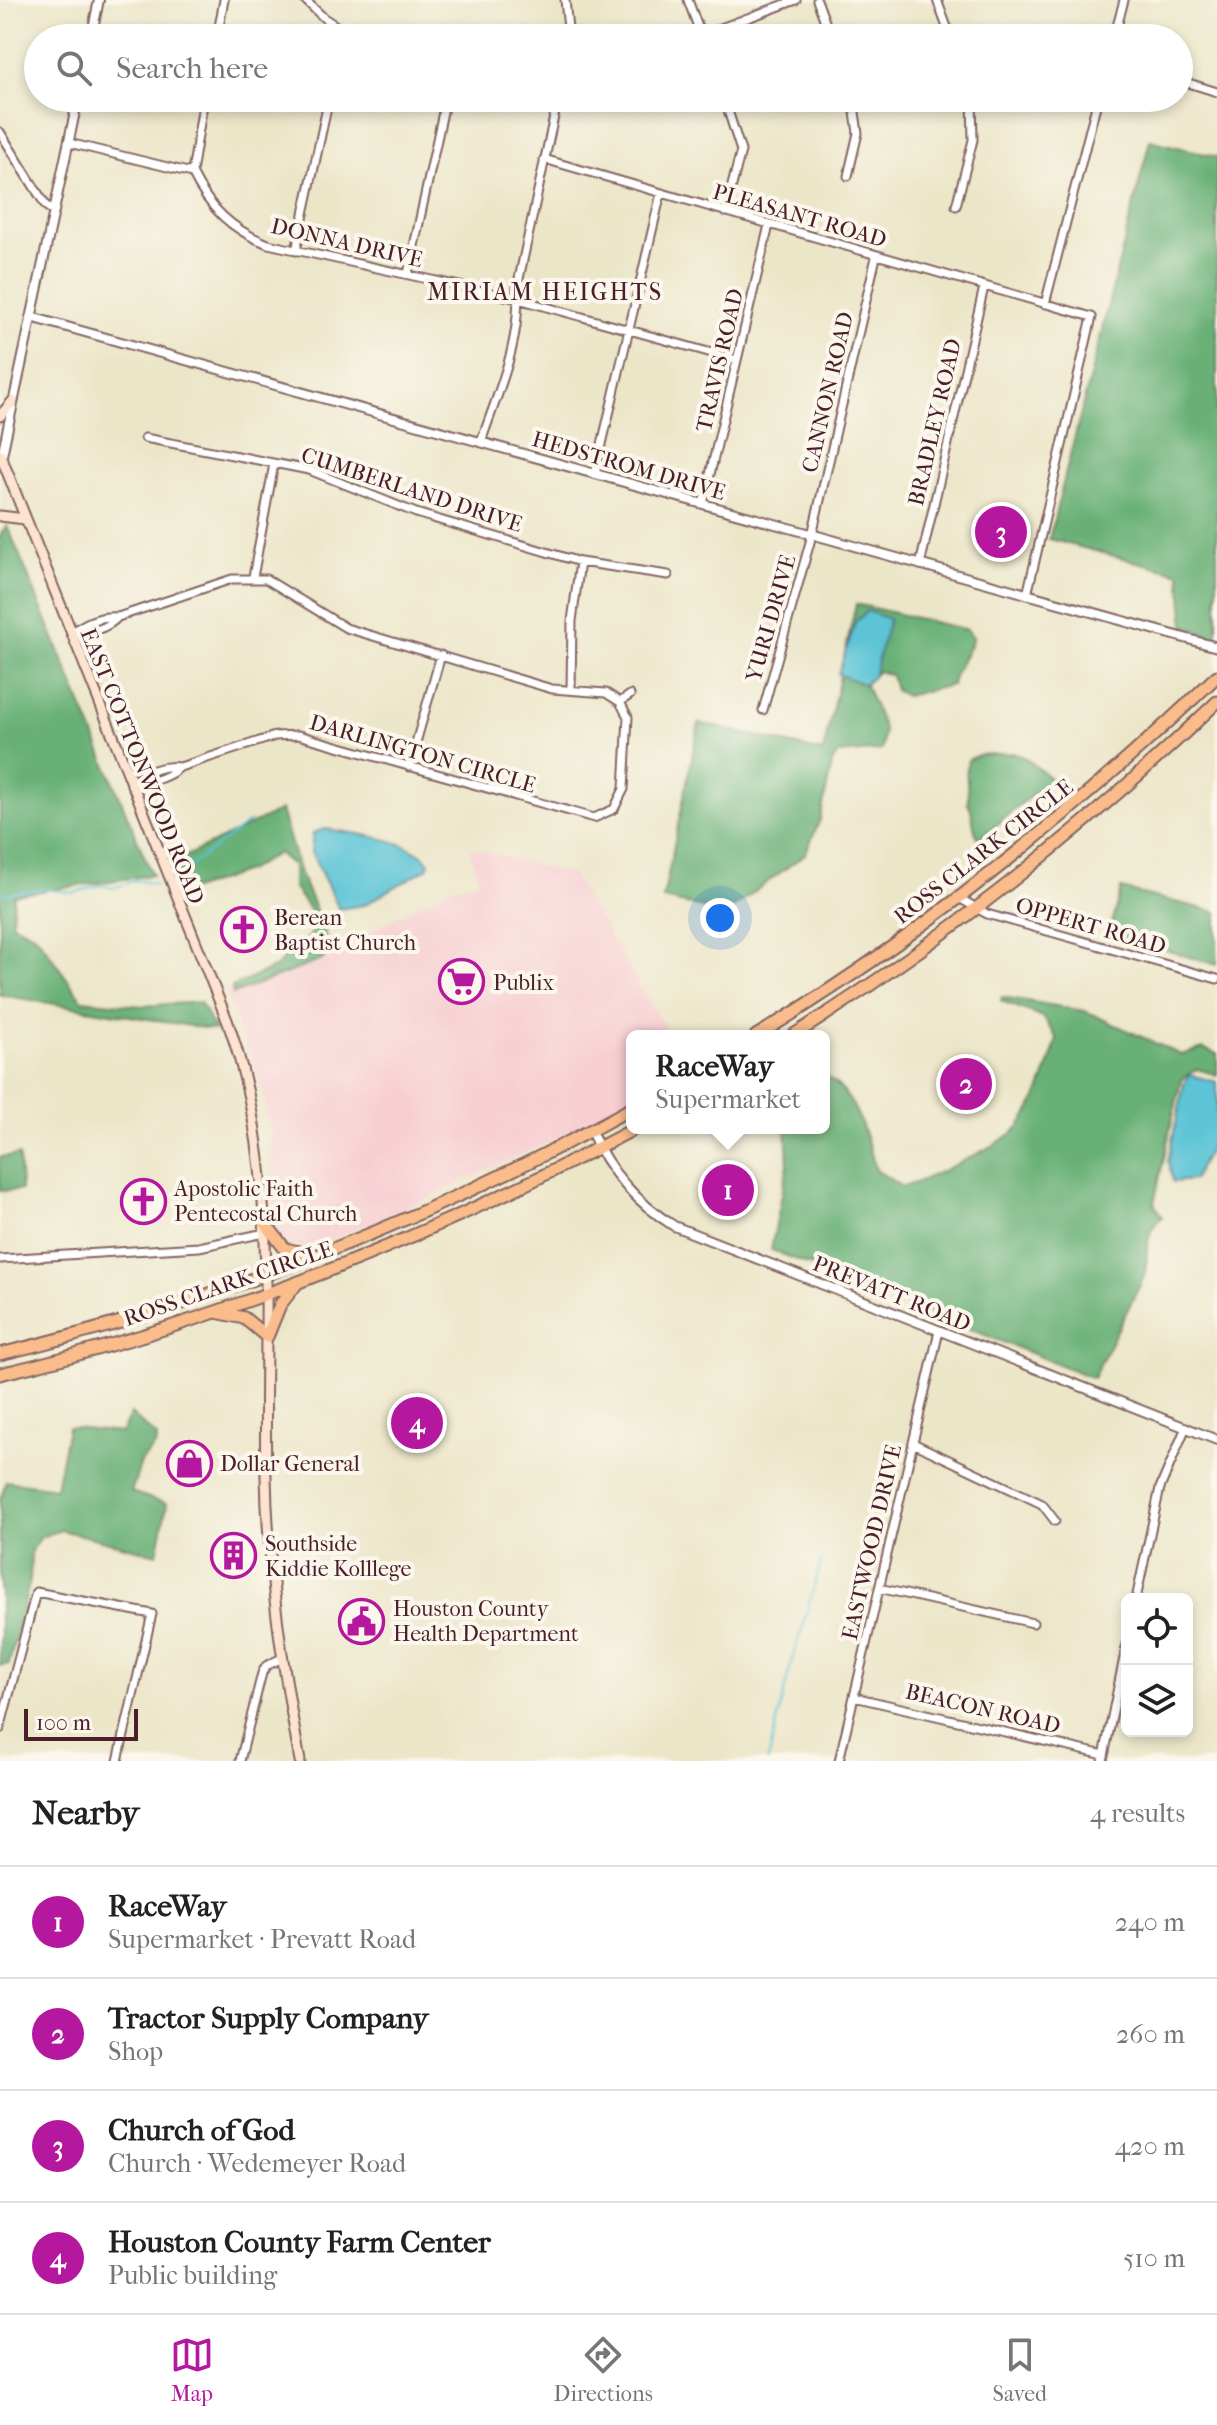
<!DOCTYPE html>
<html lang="en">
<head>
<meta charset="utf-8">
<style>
	body { margin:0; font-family:"IM FELL French Canon",serif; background:#f6f6f6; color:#222 }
	.controls { position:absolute; right:24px; bottom:24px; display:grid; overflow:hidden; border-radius:12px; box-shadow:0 4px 12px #0003 }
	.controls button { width:72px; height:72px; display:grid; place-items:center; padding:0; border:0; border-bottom:2px solid #e0e0e0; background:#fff; color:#222; font:40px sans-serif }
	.scale { position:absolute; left:24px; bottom:20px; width:114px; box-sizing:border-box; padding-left:8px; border:4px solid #4a1f2b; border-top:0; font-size:22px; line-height:28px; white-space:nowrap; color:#4a1f2b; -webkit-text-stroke:6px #fbf7ec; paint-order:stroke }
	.you { position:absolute; left:720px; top:918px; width:28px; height:28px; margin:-20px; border:6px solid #fff; border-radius:50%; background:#1a73e8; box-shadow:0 0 0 12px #1a73e833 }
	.badge { display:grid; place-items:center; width:52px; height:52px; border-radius:50%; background:#b5179e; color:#fff; font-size:26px; font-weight:700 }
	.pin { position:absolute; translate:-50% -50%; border:4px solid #fff; box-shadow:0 2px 8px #0006 }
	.popup { position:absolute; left:626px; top:1030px; width:204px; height:104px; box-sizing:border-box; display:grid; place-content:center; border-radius:12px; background:#fff; filter:drop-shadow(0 2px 6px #0005); font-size:26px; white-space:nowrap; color:#767676 }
	.popup b { font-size:30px; color:#222 }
	.popup::after { content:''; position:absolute; left:50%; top:100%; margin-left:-16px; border:16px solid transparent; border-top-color:#fff }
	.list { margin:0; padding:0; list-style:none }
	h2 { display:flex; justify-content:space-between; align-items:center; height:104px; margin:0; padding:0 32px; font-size:34px }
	h2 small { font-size:26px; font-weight:400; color:#767676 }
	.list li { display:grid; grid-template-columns:52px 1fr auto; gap:24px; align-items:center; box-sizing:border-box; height:112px; padding:0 32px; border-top:2px solid #e0e0e0 }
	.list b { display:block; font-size:30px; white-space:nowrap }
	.list p { margin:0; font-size:26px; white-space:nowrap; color:#767676 }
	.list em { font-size:26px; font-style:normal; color:#767676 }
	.icon { flex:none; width:44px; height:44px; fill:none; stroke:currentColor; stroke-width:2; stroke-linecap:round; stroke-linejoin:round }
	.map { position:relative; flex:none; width:1217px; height:1761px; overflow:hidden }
	.search { position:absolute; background:#fff; box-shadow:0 4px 12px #0003; left:24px; right:24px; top:24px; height:88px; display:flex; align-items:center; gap:20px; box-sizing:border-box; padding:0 28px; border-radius:44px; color:#767676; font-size:30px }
	.sheet { height:552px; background:#fff }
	nav { display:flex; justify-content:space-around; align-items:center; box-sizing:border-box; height:112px; border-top:2px solid #e0e0e0; background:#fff; font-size:22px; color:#767676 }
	nav a { display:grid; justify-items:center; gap:4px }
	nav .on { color:#b5179e }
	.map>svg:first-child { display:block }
	.built { fill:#f7cfd3 }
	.forest { fill:#68b076; stroke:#596850; stroke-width:2 }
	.water { fill:#5bc4d6; stroke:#527280; stroke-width:2 }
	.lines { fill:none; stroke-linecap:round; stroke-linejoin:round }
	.stream { stroke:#5bc4d6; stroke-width:2 }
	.minor-casing { stroke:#836562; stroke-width:11 }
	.tertiary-casing { stroke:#836562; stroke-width:12 }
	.secondary-casing { stroke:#836562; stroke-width:13 }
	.trunk-casing { stroke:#836562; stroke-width:15 }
	.minor { stroke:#fff; stroke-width:7 }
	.tertiary { stroke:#fff; stroke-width:8 }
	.secondary { stroke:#fde4d1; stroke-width:9 }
	.trunk { stroke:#fabc8b; stroke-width:11 }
	.labels { text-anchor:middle; stroke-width:8; stroke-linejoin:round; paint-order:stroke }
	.street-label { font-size:22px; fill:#4a1f2b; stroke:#fbf7ec }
	.poi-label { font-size:22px; fill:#4a1f2b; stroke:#fbf7ec; text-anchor:start }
	.neighbourhood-label { font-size:24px; letter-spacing:2px; fill:#4a1f2b; stroke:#fbf7ec }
</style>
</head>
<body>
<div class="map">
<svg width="1217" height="1761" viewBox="0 0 1217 1761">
	<rect width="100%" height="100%" fill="#fbf7ec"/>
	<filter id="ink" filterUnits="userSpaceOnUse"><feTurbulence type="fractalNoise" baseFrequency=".0125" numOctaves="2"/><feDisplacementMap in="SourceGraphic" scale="16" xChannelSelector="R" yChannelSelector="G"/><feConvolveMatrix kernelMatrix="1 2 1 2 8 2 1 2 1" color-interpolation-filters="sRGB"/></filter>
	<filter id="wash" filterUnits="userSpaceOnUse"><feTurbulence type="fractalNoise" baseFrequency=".006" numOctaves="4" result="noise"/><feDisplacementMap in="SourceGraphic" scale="32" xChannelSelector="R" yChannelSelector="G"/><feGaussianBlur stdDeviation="1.8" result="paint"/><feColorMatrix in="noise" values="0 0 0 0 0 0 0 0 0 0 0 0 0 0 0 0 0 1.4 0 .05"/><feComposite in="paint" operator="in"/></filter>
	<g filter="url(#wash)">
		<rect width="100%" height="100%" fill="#ece6c9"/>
		<path class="built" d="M469 847 573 875 670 1036H632V1098L559 1137 379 1220 307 1249 288 1245 275 1231 270 1128 263 1091 225 992 334 946 362 950 367 933 451 888 479 880Z"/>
		<path class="forest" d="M1150 140 1217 157V638L1185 626 1180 573 1049 539Z
			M7 525 152 875 14 895 12 923 37 936 82 1000 142 1006 200 1002 215 1030 0 995V535Z
			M856 604 967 630 973 637C968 655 955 666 952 685L906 696 895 690 891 675 878 671 865 684 884 729 882 750 838 754 833 760 820 820 805 854 726 913 663 899 699 723 823 752Z
			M1012 753 1024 757 1051 779 979 839C970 827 976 816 968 803 969 787 964 775 968 760L978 755Z
			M281 810 300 874 325 931 326 955 322 960 233 994 232 987 278 966 287 953 310 937 311 912 293 887V866L278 853 249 870 193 890 182 884 178 867 184 857Z
			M1121 889 1217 912V965L1109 934Z
			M1002 997 1085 1011 1181 1055 1203 1048 1217 1054V1075L1197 1069 1181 1080 1154 1203 1162 1217C1142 1234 1150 1254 1144 1277L1093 1378 771 1250 788 1164 786 1128H824V1076C857 1093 866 1138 876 1170L902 1187C921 1183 1005 1142 1017 1129 1036 1109 1049 1065 1057 1039L1043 1017 1001 1001Z
			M19 1155 21 1190 0 1191V1157Z
			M131 1414 157 1437 155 1446 142 1460 131 1492 167 1504 157 1554 61 1530 41 1537 31 1551 30 1580 9 1664 0 1665V1501L6 1481 56 1488 68 1427 121 1433Z"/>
		<path class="water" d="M867 611 889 619 873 677 863 684 838 674 856 621Z
			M325 829C351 833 415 839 429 863L427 868 364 905 339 909 311 852 313 833Z
			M1190 1075 1217 1082V1134L1193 1180 1173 1182 1168 1161 1184 1084Z"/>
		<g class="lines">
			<path class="stream" d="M178 875 250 821
				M0 894 44 889 73 893 100 885 114 888 136 880 154 884
				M768 1761 788 1675 822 1560"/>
		</g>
	</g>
	<g filter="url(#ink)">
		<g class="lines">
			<defs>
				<path id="minor" d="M305 0 324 18 355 38
					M565 0 569 38
					M688 0 702 38
					M817 0 831 38
					M937 0 951 38
					M217 38 224 0
					M694 38 796 0
					M1114 38 1124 0
					M1179 80 1217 92
					M724 98 741 151 725 212
					M0 132 46 206 54 212
					M69 143 192 173C209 208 232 230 268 244L518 299 737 360
					M544 159 1092 317 1027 595
					M192 173 204 98
					M848 176 858 133 853 98
					M956 206 973 140 972 98
					M296 251 329 98
					M408 274 446 98
					M1045 304 1098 98
					M145 438 309 470 416 513 580 562 668 575
					M481 442C498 392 522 340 517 288L558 98
					M595 474 661 193
					M703 504 769 225
					M920 565 984 287
					M253 577 274 464
					M71 633C84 623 101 615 118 617L232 579H266L346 628 552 689 606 693 620 702 628 717 624 789 614 809 594 818 298 735 275 736 180 767C167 779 148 783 131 785
					M71 633C88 633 106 630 118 617
					M571 690 572 621 580 562
					M620 702 630 695
					M763 710 812 535 876 257
					M409 767 441 655
					M132 784C144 771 163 765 180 767
					M959 898 987 914 1217 979
					M0 1259 199 1247 265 1233
					M913 1443 1042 1504 1055 1521
					M879 1588 1033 1623
					M1136 1599 1160 1488 1186 1427
					M854 1697 1104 1755
					M0 1729 36 1592 152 1614 118 1761
					M240 1761 262 1673 266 1666 282 1658
					M839 1761 939 1331
					M1103 1761 1127 1643"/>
				<path id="tertiary" d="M91 38 99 0
					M31 317 1217 647
					M1 460 78 98
					M591 1131C608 1170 637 1203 674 1226L1217 1440"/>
				<path id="secondary" d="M0 416 13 401
					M0 454 227 1020C281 1168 262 1323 266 1477 268 1574 283 1667 300 1761
					M0 516 25 519"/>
				<path id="trunk" d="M756 1036C924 935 1076 811 1217 676
					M792 1036C945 940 1087 827 1217 702
					M266 1224 285 1249 314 1255
					M216 1312 244 1318 267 1337 280 1305 298 1282
					M0 1354C220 1302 435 1217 632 1108
					M0 1374C222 1322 435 1235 636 1128"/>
			</defs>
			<use href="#minor" class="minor-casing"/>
			<use href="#tertiary" class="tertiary-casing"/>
			<use href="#secondary" class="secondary-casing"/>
			<use href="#trunk" class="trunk-casing"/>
			<use href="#minor" class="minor"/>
			<use href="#tertiary" class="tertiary"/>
			<use href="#secondary" class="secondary"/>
			<use href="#trunk" class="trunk"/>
		</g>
	</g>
	<defs>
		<symbol id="church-ring" viewBox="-11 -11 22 22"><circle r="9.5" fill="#fbf7ec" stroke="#b5179e" stroke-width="1.5"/><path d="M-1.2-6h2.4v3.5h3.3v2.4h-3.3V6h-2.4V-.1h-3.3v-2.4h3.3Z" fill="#b5179e"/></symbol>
		<symbol id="supermarket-ring" viewBox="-11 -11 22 22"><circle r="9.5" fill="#fbf7ec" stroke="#b5179e" stroke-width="1.5"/><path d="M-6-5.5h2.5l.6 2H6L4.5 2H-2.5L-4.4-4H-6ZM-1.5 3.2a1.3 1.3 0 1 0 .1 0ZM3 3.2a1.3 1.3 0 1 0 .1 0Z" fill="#b5179e"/></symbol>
		<symbol id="shop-ring" viewBox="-11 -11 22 22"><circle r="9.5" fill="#fbf7ec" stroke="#b5179e" stroke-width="1.5"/><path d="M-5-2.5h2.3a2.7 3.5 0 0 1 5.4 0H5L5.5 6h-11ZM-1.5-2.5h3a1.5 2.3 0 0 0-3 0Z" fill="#b5179e"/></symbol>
		<symbol id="building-ring" viewBox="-11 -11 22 22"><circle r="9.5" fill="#fbf7ec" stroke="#b5179e" stroke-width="1.5"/><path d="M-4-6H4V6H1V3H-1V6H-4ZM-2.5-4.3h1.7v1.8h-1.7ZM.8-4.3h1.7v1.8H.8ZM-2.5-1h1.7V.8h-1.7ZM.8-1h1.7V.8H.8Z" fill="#b5179e"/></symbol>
		<symbol id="civic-ring" viewBox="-11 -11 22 22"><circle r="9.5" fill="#fbf7ec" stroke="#b5179e" stroke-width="1.5"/><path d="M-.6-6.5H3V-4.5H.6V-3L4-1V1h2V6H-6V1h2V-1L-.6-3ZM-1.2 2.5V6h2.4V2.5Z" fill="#b5179e"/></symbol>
	</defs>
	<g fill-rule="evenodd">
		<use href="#church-ring" x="218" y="904" width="51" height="51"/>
		<use href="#supermarket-ring" x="436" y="956" width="51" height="51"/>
		<use href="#church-ring" x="118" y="1176" width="51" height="51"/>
		<use href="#shop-ring" x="164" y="1438" width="51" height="51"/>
		<use href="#building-ring" x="208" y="1530" width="51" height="51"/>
		<use href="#civic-ring" x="336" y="1596" width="51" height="51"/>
	</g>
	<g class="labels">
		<g class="street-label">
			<text transform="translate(800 215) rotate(16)" y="8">PLEASANT ROAD</text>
			<text transform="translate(347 242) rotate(13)" y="8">DONNA DRIVE</text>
			<text transform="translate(719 360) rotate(-77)" y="8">TRAVIS ROAD</text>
			<text transform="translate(827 392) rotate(-77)" y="8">CANNON ROAD</text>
			<text transform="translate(934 422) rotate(-77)" y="8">BRADLEY ROAD</text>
			<text transform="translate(629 465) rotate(16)" y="8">HEDSTROM DRIVE</text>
			<text transform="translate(412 489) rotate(18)" y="8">CUMBERLAND DRIVE</text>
			<text transform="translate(770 618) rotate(-74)" y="8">YURI DRIVE</text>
			<text transform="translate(423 753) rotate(16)" y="8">DARLINGTON CIRCLE</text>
			<text transform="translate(143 766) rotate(68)" y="8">EAST COTTONWOOD ROAD</text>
			<text transform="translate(983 851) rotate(-38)" y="8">ROSS CLARK CIRCLE</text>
			<text transform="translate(1091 925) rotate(16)" y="8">OPPERT ROAD</text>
			<text transform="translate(228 1283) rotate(-19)" y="8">ROSS CLARK CIRCLE</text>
			<text transform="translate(892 1293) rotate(22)" y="8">PREVATT ROAD</text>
			<text transform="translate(871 1542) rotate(-77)" y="8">EASTWOOD DRIVE</text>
			<text transform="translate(983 1708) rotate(13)" y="8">BEACON ROAD</text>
		</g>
		<g class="poi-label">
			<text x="274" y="925">Berean<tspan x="274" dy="25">Baptist Church</tspan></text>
			<text x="493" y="990">Publix</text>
			<text x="174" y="1196">Apostolic Faith<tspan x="174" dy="25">Pentecostal Church</tspan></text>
			<text x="220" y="1471">Dollar General</text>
			<text x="265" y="1551">Southside<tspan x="265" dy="25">Kiddie Kolllege</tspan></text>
			<text x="393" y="1616">Houston County<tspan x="393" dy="25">Health Department</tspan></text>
		</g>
		<g class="neighbourhood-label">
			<text x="545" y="300">MIRIAM HEIGHTS</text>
		</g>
	</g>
</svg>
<div class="controls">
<button><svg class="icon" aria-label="locate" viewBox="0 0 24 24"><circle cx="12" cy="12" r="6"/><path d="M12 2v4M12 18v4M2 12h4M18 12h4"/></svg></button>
<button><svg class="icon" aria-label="layers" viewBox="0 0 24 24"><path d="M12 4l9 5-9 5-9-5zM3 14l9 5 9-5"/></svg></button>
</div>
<div class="scale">100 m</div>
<div class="you"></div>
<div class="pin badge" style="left:728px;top:1190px">1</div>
<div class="popup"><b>RaceWay</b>Supermarket</div>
<div class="pin badge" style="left:966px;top:1084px">2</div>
<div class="pin badge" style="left:1001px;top:532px">3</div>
<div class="pin badge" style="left:417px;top:1423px">4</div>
<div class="search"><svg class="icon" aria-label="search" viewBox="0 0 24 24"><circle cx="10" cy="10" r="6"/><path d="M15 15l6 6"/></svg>Search here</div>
</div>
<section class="sheet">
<h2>Nearby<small>4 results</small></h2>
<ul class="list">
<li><span class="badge">1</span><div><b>RaceWay</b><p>Supermarket · Prevatt Road</p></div><em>240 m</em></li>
<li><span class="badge">2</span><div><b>Tractor Supply Company</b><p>Shop</p></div><em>260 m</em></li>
<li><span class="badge">3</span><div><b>Church of God</b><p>Church · Wedemeyer Road</p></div><em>420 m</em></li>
<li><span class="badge">4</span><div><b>Houston County Farm Center</b><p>Public building</p></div><em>510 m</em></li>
</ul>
</section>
<nav>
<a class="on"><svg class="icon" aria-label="map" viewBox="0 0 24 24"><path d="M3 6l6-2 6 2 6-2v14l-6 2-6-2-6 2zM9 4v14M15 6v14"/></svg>Map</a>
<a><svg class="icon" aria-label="directions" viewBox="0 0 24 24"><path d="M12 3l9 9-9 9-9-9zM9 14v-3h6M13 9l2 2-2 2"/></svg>Directions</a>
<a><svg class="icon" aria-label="saved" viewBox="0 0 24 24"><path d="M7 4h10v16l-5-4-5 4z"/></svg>Saved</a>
</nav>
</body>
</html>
